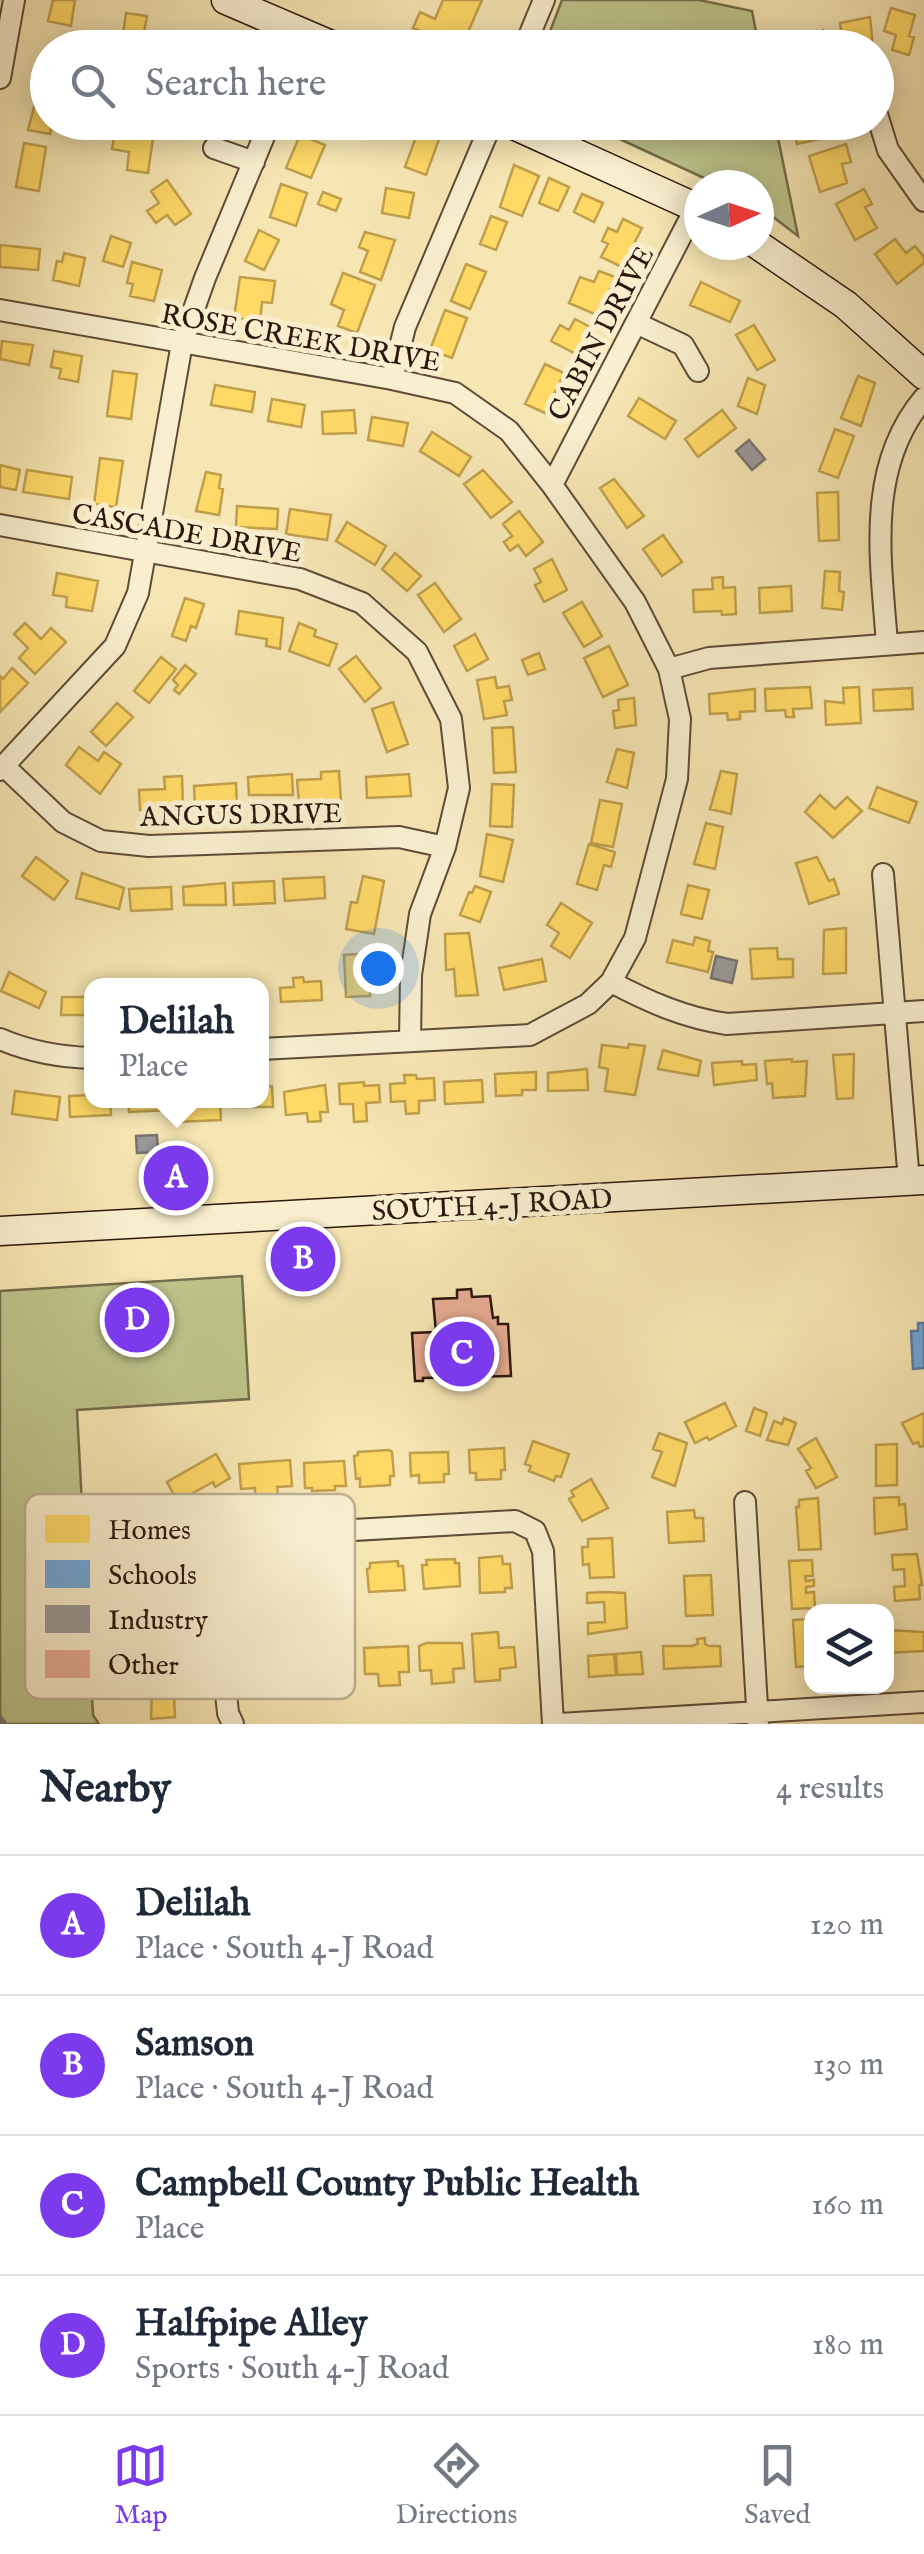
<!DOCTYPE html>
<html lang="en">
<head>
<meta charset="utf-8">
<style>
	body { margin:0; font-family:"IM FELL English",serif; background:#f2f2f3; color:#1f2937 }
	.controls { position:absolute; right:30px; bottom:30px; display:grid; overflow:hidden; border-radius:20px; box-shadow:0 5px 25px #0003 }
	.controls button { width:90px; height:90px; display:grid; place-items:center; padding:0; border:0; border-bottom:2px solid #e0e1e3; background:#fff; color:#1f2937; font:50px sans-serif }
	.compass { position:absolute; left:684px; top:170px; width:90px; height:90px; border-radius:50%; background:#fff; box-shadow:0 5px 25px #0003; rotate:87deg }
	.you { position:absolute; left:378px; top:968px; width:35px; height:35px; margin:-25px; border:8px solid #fff; border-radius:50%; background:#1a73e8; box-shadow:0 0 0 15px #1a73e833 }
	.badge { display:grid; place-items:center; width:65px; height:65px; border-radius:50%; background:#7c3aed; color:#fff; font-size:32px; font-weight:700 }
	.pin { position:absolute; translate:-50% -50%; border:5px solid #fff; box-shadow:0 2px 10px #0006 }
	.popup { position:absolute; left:84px; top:978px; width:185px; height:130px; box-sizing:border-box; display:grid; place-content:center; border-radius:20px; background:#fff; filter:drop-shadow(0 2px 8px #0005); font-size:32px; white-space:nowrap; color:#747a83 }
	.popup b { font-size:38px; color:#1f2937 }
	.popup::after { content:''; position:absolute; left:50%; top:100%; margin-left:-20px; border:20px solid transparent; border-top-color:#fff }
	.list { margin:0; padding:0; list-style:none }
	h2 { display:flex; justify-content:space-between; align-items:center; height:130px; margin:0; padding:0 40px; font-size:42px }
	h2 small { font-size:32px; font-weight:400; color:#747a83 }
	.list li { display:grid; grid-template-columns:65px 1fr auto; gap:30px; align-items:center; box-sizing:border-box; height:140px; padding:0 40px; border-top:2px solid #e0e1e3 }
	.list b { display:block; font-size:38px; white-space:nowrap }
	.list p { margin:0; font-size:32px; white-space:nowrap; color:#747a83 }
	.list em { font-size:32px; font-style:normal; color:#747a83 }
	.icon { flex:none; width:55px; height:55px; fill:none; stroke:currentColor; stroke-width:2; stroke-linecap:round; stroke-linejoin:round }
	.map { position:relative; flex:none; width:924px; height:1724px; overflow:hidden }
	.search { position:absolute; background:#fff; box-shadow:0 5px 25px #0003; left:30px; right:30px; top:30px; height:110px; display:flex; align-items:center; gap:25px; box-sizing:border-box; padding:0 35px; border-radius:55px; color:#747a83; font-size:38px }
	.sheet { height:690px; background:#fff }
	nav { display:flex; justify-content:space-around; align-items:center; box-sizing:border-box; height:140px; border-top:2px solid #e0e1e3; background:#fff; font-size:28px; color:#747a83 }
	nav a { display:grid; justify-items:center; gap:5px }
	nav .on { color:#7c3aed }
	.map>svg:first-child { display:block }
	.green { fill:#bec48b; stroke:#756e4c; stroke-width:2.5 }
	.homes { fill:#ffd966; stroke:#c09f4c; stroke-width:2.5 }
	.schools { fill:#6fa8dc; stroke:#5b7c9e; stroke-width:2.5 }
	.industry { fill:#999; stroke:#78726f; stroke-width:2.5 }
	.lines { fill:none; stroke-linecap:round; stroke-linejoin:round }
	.stream { stroke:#707b70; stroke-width:5 }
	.building { fill:#e8ad94; stroke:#2c170e; stroke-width:2.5 }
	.street-casing { stroke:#5e4b37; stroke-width:24 }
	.secondary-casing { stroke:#2c170e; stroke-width:31 }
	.street { stroke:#f9efce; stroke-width:20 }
	.secondary { stroke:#f9efce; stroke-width:28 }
	.labels { text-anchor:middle; stroke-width:10; stroke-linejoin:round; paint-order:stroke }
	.street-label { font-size:28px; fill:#2c170e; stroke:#f9efce }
	.key { fill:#f9efce; stroke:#bcae94; stroke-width:2.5 }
	.key-label { font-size:28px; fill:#2c170e }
</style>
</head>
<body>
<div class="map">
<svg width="924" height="1724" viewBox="0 0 924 1724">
	<rect width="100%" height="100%" fill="#f6e6b3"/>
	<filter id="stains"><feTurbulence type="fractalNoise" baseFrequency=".002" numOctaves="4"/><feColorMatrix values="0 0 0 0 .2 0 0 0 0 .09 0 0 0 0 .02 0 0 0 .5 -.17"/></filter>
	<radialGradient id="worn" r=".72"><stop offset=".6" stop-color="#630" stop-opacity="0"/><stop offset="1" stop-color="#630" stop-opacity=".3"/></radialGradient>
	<path class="green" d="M562 0H699L752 11 759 47H544Z
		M585 123H775L798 236 759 206V185H719Z
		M242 1276 249 1399 77 1410 93 1715 99 1724H0V1291Z"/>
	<path class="homes" d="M53 0H75L71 26 48 21Z
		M443 0H482L461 48 413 28 420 12 435 19Z
		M891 8 915 15 909 36 914 37 909 55 892 50 896 35 884 31Z
		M126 13 147 16 143 38 123 34Z
		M870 17 873 48H857L856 43 843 45 840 23Z
		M823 30 834 48H798Z
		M39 88 48 90V122H52L50 134 28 130Z
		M792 122H826L829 137 797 144Z
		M116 125 154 131 148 173 127 170 129 152 112 149Z
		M420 126 441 134 426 175 405 167Z
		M300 135 325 145 311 178 286 168Z
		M24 143 46 147 39 191 16 187Z
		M846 144 851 162 842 164 847 183 820 192 809 156Z
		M514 165 539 176 522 216 500 207Z
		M549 178 569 187 558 211 539 203Z
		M167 180 191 214 175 225 167 215 156 223 147 211 159 203 151 191Z
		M281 184 307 193 296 226 270 217Z
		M386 188 414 193 409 218 382 213Z
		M864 189 872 204 865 207 877 228 855 240 836 204Z
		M323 192 341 199 336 211 318 204Z
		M582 194 603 203 594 222 574 212Z
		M491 216 507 222 496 250 480 244Z
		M623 219 642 228 622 267 601 257 608 244 602 241 608 228 617 232Z
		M259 230 279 240 264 270 245 261Z
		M365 232 395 240 381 280 360 272 368 251 359 247Z
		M111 236 131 243 123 267 103 261Z
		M895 239 906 253 915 246 924 257V263L897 284 875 254Z
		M0 245 40 249 38 270 0 267Z
		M64 253 85 258 79 286 53 280 57 261 62 262Z
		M132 262 162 270 154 301 130 296 133 284 127 283Z
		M466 264 486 272 470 309 451 301Z
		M599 271 615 277 599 316 569 303 580 277 594 282Z
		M343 273 375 285 357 333 338 326 344 310 331 304Z
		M240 277 275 281 272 303 262 302 260 321 234 318Z
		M701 282 740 301 730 322 690 305Z
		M445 310 467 318 452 358 430 350Z
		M575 319 590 327 576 354 551 341 560 325 569 330Z
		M754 325 775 360 757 370 736 335Z
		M2 341 33 345 29 365 0 359Z
		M54 351 82 356 78 382 59 378 61 369 51 367Z
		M545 364 564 373 545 413 525 404Z
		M113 371 137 374 131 419 107 416Z
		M858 376 875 383 861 426 841 418Z
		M748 378 765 385 757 414 738 406Z
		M215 385 255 392 252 412 211 405Z
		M639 398 676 421 665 439 628 416Z
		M272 399 305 405 301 427 268 421Z
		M354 410 356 433 323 434 322 412Z
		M722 410 736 428 698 457 685 439Z
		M372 417 408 423 403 446 368 440Z
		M835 429 854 436 838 478 819 471Z
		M432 432 471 457 459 476 420 451Z
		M100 458 123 461 116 507 94 504Z
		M0 465 20 470 16 490 0 487Z
		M27 470 72 477 69 499 23 492Z
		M483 470 512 502 491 518 464 484Z
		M206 472 221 475 219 488 223 489 219 515 196 511Z
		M614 479 644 516 627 528 600 488Z
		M838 492 839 540 819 541 817 493Z
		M237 506 278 509 277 529 236 527Z
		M290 509 331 515 327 540 286 534Z
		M519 511 543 542 526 556 518 545 510 551 504 542 512 536 503 524Z
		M347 522 386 546 375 565 336 541Z
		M663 535 682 562 662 576 643 549Z
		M395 553 421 576 407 591 382 569Z
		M552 559 567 590 544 602 535 585 541 582 534 569Z
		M825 571 840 572 839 591 844 592 842 610 822 608Z
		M57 573 98 581 92 611 66 607 67 597 53 595Z
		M723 577V588L735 587 736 614 722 615 721 611 694 612 693 590 713 589 712 578Z
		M435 583 461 619 444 632 418 595Z
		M791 586 792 611 760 613 759 588Z
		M185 598 204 604 196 628 191 626 186 641 172 636Z
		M582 602 602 636 584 647 563 613Z
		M239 611 283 618 280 649 266 646 267 639 236 634Z
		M25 623 41 639 51 628 66 642 35 674 19 658 28 648 14 634Z
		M299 623 316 630 314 636 337 644 329 666 289 651Z
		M475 634 488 659 467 671 454 646Z
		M609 646 628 685 603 697 584 658Z
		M539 653 545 669 528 675 522 660Z
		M356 656 381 688 365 702 339 669Z
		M161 657 176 669 149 703 134 691Z
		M185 665 196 674 179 694 174 690 178 685 173 680Z
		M12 668 28 683 0 712V676L3 679Z
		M495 677 497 688 509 686 512 700 504 701 507 715 484 719 477 680Z
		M810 687 812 708 793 709 794 717H786L785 710 766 711 765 689Z
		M859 687 861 723 826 725 825 701 844 703 843 688Z
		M912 688 913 709 874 711 873 690Z
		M755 689V711L740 712V719L728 720 727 713 710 714 709 694Z
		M634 698 636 725 615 728 613 711 619 710 618 700Z
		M393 702 408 744 387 752 372 709Z
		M117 703 133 717 106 746 91 732Z
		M513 727 516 772 494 773 492 728Z
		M79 747 98 761 104 752 121 764 100 794 66 765Z
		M617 749 634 753 627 788 607 782Z
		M339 771 341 802 299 804 297 780 321 779V772Z
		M721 771 737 774 731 814 710 809Z
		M292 774 293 795H249L248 777Z
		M409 774 411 796 367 798 366 777Z
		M182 776 183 808 140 810 139 790 165 789 164 777Z
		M236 783 237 806 195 808 194 786Z
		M492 784 514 785 512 827 490 826Z
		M877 787 917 802 909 823 869 808Z
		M820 795 835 809 847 797 862 811 833 838 805 812Z
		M600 800 622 804 613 847 591 843Z
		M706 823 723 827 715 869 694 864Z
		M487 834 513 840 503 882 480 876Z
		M589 844 615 852 611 867 604 865 597 890 577 884Z
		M36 857 68 881 54 900 22 876Z
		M817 857 829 881 834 879 839 894 809 904 796 863Z
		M82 873 124 888 119 909 76 898Z
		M363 876 384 881 374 934 346 929 351 902 357 903Z
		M324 877 325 898 285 901 283 879Z
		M274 881 275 903 234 905 233 883Z
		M225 883 226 905H184L183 887Z
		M688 885 709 890 702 919 681 914Z
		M475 886 491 892 480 922 460 915 469 892 472 893Z
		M171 887 172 909 131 911 129 889Z
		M561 903 592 923 570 958 551 946 559 933 547 925Z
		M846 928V973L823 974 824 930Z
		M469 933 478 995 456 996 454 969 446 970 445 934Z
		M695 937 710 941 708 951 713 952 708 972 667 962 673 940 693 945Z
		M777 948 778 959H793V977L752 979 750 949Z
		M371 953 370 996 346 997 344 955Z
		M542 959 546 981 504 990 499 968Z
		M9 972 46 992 39 1008 1 991Z
		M303 977 304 982 321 981 322 1000 281 1002 280 988 294 987 293 978Z
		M62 997H91V1015H61Z
		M629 1044 645 1046 635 1095 605 1091 608 1069 599 1067 602 1045 628 1048Z
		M663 1050 701 1061 698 1076 658 1069Z
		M854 1054 853 1098 837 1099 833 1055Z
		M792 1059V1062L807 1061 805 1096 773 1098 772 1083 767 1084 765 1061Z
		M742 1061V1065L756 1064 757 1080 714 1085 712 1063Z
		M587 1069 588 1090 548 1091V1073Z
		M536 1072V1090H522V1095L496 1096 495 1074Z
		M404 1075H416L417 1079 434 1078 435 1100 419 1101V1113L406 1114 405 1101 391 1102 390 1084 405 1083Z
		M482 1080 483 1102 445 1104 444 1082Z
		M364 1082V1086L379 1085 380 1102 366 1103 367 1121 354 1122 353 1104H340L339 1084Z
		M325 1085 328 1112H320L321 1121 308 1122 307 1113 286 1115 284 1092Z
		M272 1086 273 1107H233V1100H261V1087Z
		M15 1091 60 1097 57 1120 12 1114Z
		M91 1095V1100H110L111 1115 70 1117 69 1096Z
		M128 1100H168L169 1110 129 1112Z
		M175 1100H220L221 1120 176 1122Z
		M725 1403 736 1426 709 1440 707 1437 695 1443 685 1422Z
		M754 1408 767 1413 760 1436 746 1431Z
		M924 1413V1446L920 1447 918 1442 913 1444 902 1423Z
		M784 1418 796 1423 788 1445 767 1440 774 1421 782 1424Z
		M659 1433 687 1443 675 1486 652 1477 662 1452 653 1449Z
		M816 1438 837 1477 816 1488 806 1471 811 1468 798 1449Z
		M533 1441 569 1454 561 1477 556 1476 554 1481 529 1471 531 1466 525 1464Z
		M897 1444V1485L876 1486V1445Z
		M504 1448 505 1470H501V1479L476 1480V1473H470L469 1450Z
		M389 1450 392 1452 394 1476H390V1485L360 1487V1478L356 1479 354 1456 358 1455V1452Z
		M448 1452 449 1474H444V1482L419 1483V1475L411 1476 410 1453Z
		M216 1454 230 1478 215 1487 213 1482 193 1493 196 1500 181 1508 167 1482Z
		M290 1460 292 1486 277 1487 278 1494 255 1495V1488L241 1489 239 1464Z
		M344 1461 346 1486H335V1490L312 1491V1488H305L304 1463Z
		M591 1479 608 1508 582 1521 569 1499 574 1496 571 1491Z
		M899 1497V1505L905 1504 907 1529 875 1534 874 1498Z
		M818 1498 821 1549 799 1550 796 1507H799V1500Z
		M164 1506 186 1515 183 1522 187 1524 176 1548 172 1550 149 1540Z
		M694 1510 695 1518H703L704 1541 669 1543 667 1512Z
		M612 1538 614 1577 590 1578 589 1564 583 1565 582 1547H588V1539Z
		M917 1554 922 1585H919L920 1599 895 1601 894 1587 905 1586 904 1569 893 1570 892 1555Z
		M502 1556 503 1564H510L512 1588H505V1592L480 1593 479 1558Z
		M455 1559V1563H459L460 1586 424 1589 422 1565H427L426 1560Z
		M812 1560 813 1576H805L806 1581 814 1580V1586L806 1587V1593L814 1592 815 1608 792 1609 789 1561Z
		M398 1561V1566H403L405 1590 369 1592 367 1569 370 1568V1563Z
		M342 1565V1570H349L351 1593 314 1595 315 1567Z
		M182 1566V1572H185L186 1601 152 1605 151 1587H160L159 1567Z
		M711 1575 713 1615 686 1616 684 1576Z
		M288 1576 290 1611 267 1613 266 1609H259L258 1583H265L264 1577Z
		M605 1592 625 1593 627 1628 588 1634V1623L605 1622 604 1602 587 1603V1593Z
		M812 1619V1666L796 1667 793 1620Z
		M886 1630 924 1632V1651L886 1653Z
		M498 1632 499 1648 514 1647 516 1667 500 1669V1680L475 1682 472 1634Z
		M705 1638V1644L709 1646H720L721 1666 664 1669 663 1646H692L698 1644 697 1639Z
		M426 1643H462L464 1668 453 1669 454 1682 432 1684 431 1670 420 1671 419 1646Z
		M263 1644 284 1646 287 1693 264 1694Z
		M408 1646 409 1672H399L400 1685 379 1686 378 1674H365L364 1648Z
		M353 1650 355 1677H344V1687L328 1688V1678L310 1679 309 1652Z
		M641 1652 643 1674 617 1675 616 1654Z
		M614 1654 616 1675 589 1677 588 1656Z
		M173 1671 175 1717 151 1719 152 1688 149 1673Z"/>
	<path class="schools" d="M918 1323H924V1368L913 1369 911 1331H918Z"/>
	<path class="industry" d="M749 440 765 459 752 470 736 451Z
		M716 956 737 961 732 983 711 978Z
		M157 1135 158 1152 137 1153 136 1136Z"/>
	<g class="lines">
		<path class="stream" d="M0 1717 5 1724"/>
	</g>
	<path class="building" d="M471 1289 472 1297 490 1296 493 1318 498 1317V1324H508L511 1376 423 1378V1381H415L412 1333 436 1332 433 1299 457 1298V1290Z"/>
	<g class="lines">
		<defs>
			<path id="street" d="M524 48 544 0
				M0 78 14 0
				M876 111 888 150 924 201
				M214 148 254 162
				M0 310 392 379 455 393 509 431 552 485 635 602 669 669 680 719 677 779 635 938 611 982 588 1004 530 1035 261 1049
				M636 323 683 345 698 371
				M392 379 405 327 492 122
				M552 485 696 207
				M0 525 300 579 362 603 417 652 451 719 459 788 445 847 420 914 411 975 410 1041
				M887 644C881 560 865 468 924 398
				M669 669 709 658 924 642
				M4 766 63 822 101 841 149 846 399 837 445 847
				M0 770 115 646 138 593 182 343 205 278 270 122
				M883 874 909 1181
				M611 982C649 1002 685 1018 727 1024L924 1011
				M0 1039C30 1052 59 1057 91 1058
				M745 1502 758 1724
				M233 1724 228 1713C225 1679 210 1582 224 1555 229 1544 236 1541 247 1536L515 1521 535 1531 543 1551 553 1724
				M559 1724 924 1702"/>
			<path id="secondary" d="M226 0 338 48
				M507 122 699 209
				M758 245 846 305 924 375
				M0 1231 924 1180"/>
		</defs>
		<use href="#street" class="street-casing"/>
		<use href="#secondary" class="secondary-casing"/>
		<use href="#street" class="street"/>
		<use href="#secondary" class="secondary"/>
	</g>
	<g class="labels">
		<g class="street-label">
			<text transform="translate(600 333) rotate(-62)" y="10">CABIN DRIVE</text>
			<text transform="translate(301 337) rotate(10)" y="10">ROSE CREEK DRIVE</text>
			<text transform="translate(187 532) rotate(10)" y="10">CASCADE DRIVE</text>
			<text transform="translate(241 814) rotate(-1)" y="10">ANGUS DRIVE</text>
			<text transform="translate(492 1204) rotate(-3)" y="10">SOUTH 4-J ROAD</text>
		</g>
	</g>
	<rect x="25" y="1494" width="330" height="205" rx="15" class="key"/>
	<rect x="45" y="1515" width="45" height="28" fill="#ffd966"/>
	<rect x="45" y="1560" width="45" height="28" fill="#6fa8dc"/>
	<rect x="45" y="1605" width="45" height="28" fill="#999"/>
	<rect x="45" y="1650" width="45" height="28" fill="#e8ad94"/>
	<g class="key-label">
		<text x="108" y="1539">Homes</text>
		<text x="108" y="1584">Schools</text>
		<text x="108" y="1629">Industry</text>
		<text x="108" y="1674">Other</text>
	</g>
	<rect width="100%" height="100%" filter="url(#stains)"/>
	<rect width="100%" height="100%" fill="url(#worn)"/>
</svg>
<div class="controls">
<button><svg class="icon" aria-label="layers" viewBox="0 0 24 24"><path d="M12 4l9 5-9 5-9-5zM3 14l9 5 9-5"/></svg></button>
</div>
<svg class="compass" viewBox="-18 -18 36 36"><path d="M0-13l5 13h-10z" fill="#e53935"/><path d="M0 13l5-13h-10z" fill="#747a83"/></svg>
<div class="you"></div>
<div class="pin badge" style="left:176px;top:1178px">A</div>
<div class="popup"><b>Delilah</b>Place</div>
<div class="pin badge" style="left:303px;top:1259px">B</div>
<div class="pin badge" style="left:462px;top:1354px">C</div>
<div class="pin badge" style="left:137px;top:1320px">D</div>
<div class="search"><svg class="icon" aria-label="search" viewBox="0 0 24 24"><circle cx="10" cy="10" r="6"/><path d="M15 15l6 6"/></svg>Search here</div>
</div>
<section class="sheet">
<h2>Nearby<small>4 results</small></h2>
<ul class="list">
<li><span class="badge">A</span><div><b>Delilah</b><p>Place · South 4-J Road</p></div><em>120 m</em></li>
<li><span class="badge">B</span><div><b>Samson</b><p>Place · South 4-J Road</p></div><em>130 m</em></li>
<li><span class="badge">C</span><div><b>Campbell County Public Health</b><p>Place</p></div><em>160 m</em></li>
<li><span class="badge">D</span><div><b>Halfpipe Alley</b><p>Sports · South 4-J Road</p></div><em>180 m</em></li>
</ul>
</section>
<nav>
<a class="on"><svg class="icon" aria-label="map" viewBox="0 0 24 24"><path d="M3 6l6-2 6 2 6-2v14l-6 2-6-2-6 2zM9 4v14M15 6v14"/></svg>Map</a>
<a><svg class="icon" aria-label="directions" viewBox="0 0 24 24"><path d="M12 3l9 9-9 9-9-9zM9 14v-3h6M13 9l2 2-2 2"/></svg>Directions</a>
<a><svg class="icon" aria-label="saved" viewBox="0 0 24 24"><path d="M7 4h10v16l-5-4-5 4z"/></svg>Saved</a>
</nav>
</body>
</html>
